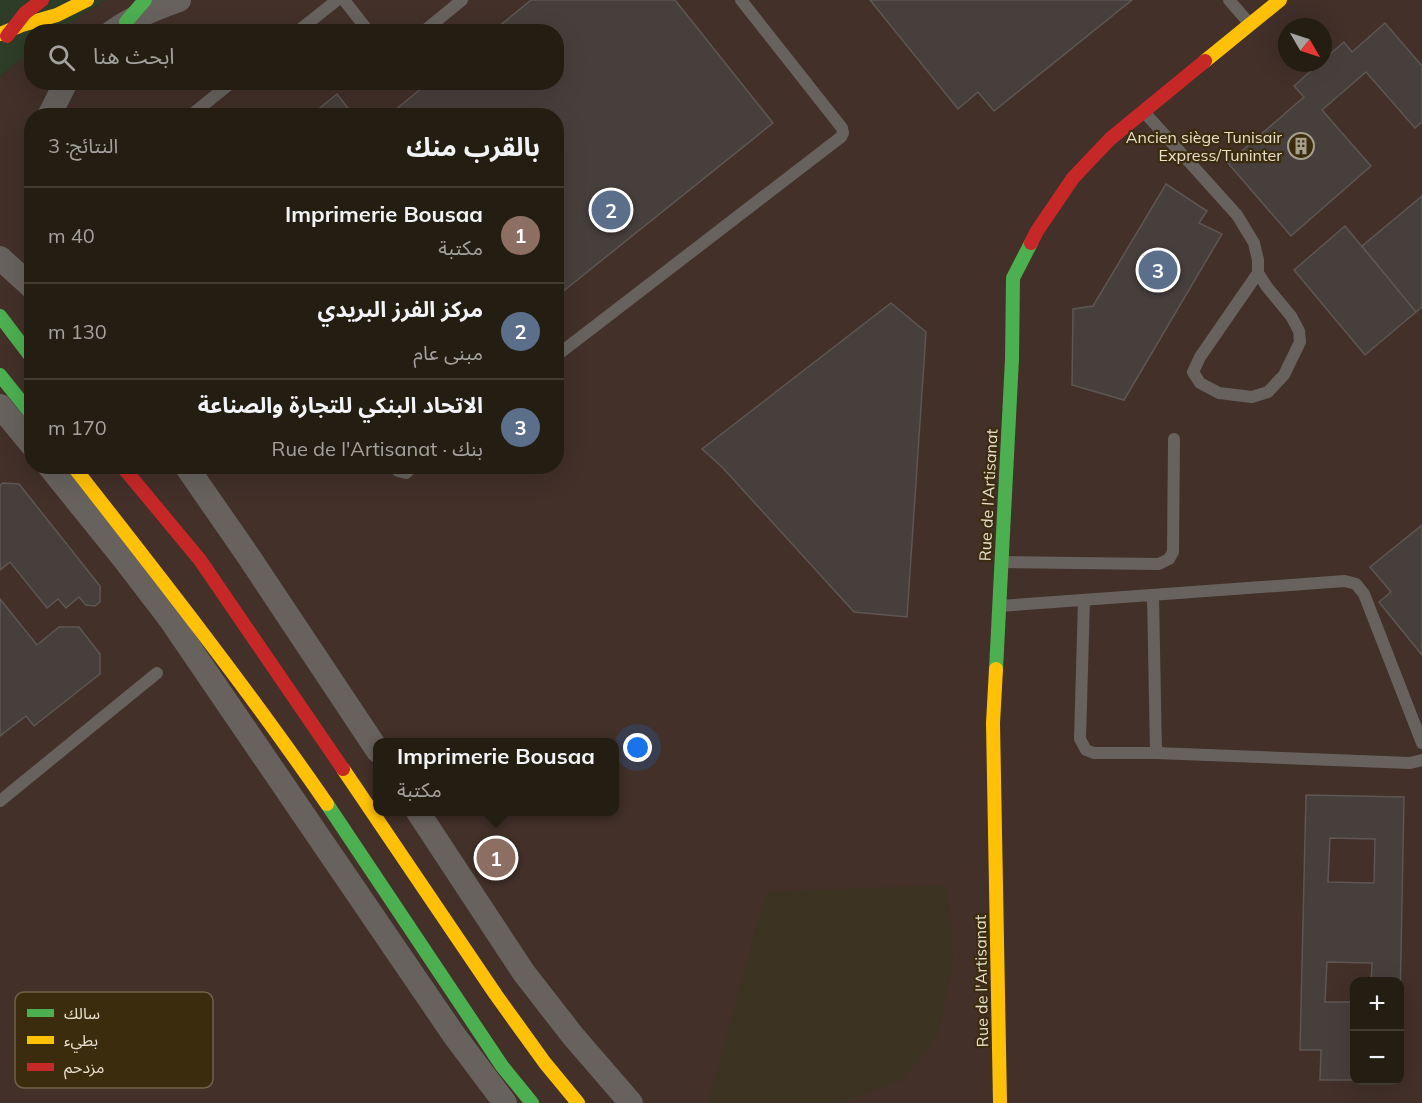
<!DOCTYPE html>
<html lang="ar">
<head>
<meta charset="utf-8">
<style>
	body { margin:0; font-family:Mulish,"Noto Sans Arabic",sans-serif; background:#2c271b; color:#f1f3f6; direction:rtl }
	.controls { position:absolute; right:18px; bottom:18px; display:grid; overflow:hidden; border-radius:12px; box-shadow:0 6px 24px #0002 }
	.controls button { width:54px; height:54px; display:grid; place-items:center; padding:0; border:0; border-bottom:2px solid #413c32; background:#241e12; color:#f1f3f6; font:30px sans-serif }
	.compass { position:absolute; left:1278px; top:18px; width:54px; height:54px; border-radius:50%; background:#241e12; box-shadow:0 6px 24px #0002; rotate:129deg }
	.you { position:absolute; left:638px; top:748px; width:21px; height:21px; margin:-15px; border:4px solid #fff; border-radius:50%; background:#1a73e8; box-shadow:0 0 0 9px #1a73e833 }
	.badge { display:grid; place-items:center; width:39px; height:39px; border-radius:50%; background:#b45309; color:#fff; font-size:20px; font-weight:700 }
	.pin { position:absolute; translate:-50% -50%; border:3px solid #fff; box-shadow:0 2px 6px #0006 }
	.popup { position:absolute; left:373px; top:738px; width:246px; height:78px; box-sizing:border-box; display:grid; place-content:center; border-radius:12px; background:#241e12; filter:drop-shadow(0 2px 4px #0005); font-size:20px; white-space:nowrap; color:#a3a29f }
	.popup b { font-size:22px; color:#f1f3f6 }
	.popup::after { content:''; position:absolute; left:50%; top:100%; margin-left:-12px; border:12px solid transparent; border-top-color:#241e12 }
	.list { margin:0; padding:0; list-style:none }
	h2 { display:flex; justify-content:space-between; align-items:center; height:78px; margin:0; padding:0 24px; font-size:26px }
	h2 small { font-size:20px; font-weight:400; color:#a3a29f }
	.list li { display:grid; grid-template-columns:39px 1fr auto; gap:18px; align-items:center; box-sizing:border-box; height:96px; padding:0 24px; border-top:2px solid #413c32 }
	.list b { display:block; font-size:22px; white-space:nowrap }
	.list p { margin:0; font-size:20px; white-space:nowrap; color:#a3a29f }
	.list em { font-size:20px; font-style:normal; color:#a3a29f }
	.icon { flex:none; width:33px; height:33px; fill:none; stroke:currentColor; stroke-width:2; stroke-linecap:round; stroke-linejoin:round }
	.map { position:relative; flex:none; width:1422px; height:1103px; overflow:hidden; direction:ltr }
	.search { position:absolute; background:#241e12; box-shadow:0 6px 24px #0002; left:24px; top:24px; width:540px; height:66px; display:flex; align-items:center; gap:15px; box-sizing:border-box; padding:0 21px; border-radius:24px; color:#a3a29f; font-size:22px }
	.panel { position:absolute; background:#241e12; box-shadow:0 6px 24px #0002; left:24px; top:108px; width:540px; height:366px; border-radius:24px; direction:rtl }
	.map>svg:first-child { display:block }
	.industrial { fill:#423029; fill-rule:evenodd }
	.education { fill:#3c3323 }
	.green { fill:#2d3d27 }
	.building { fill:#473f3c; stroke:#5e5653; stroke-width:1.5; fill-rule:evenodd }
	.lines { fill:none; stroke-linecap:round; stroke-linejoin:round }
	.lane { stroke:#67625e; stroke-width:12 }
	.street { stroke:#67625e; stroke-width:24 }
	.fast { stroke:#4caf50; stroke-width:14 }
	.slow { stroke:#ffc107; stroke-width:14 }
	.jam { stroke:#c62828; stroke-width:14 }
	.labels { text-anchor:middle; stroke-width:4.5; stroke-linejoin:round; paint-order:stroke }
	.poi-label { font-size:16px; fill:#e8e0cf; stroke:#3b2c0e; text-anchor:end }
	.street-label { font-size:16px; fill:#e8e0cf; stroke:#3b2c0e }
	.key { fill:#3b2c0e; stroke:#6f6248; stroke-width:1.5 }
	.key-label { font-size:16px; fill:#e8e0cf }
</style>
</head>
<body>
<div class="map">
<svg width="1422" height="1103" viewBox="0 0 1422 1103">
	<rect width="100%" height="100%" fill="#302818"/>
	<path class="industrial" d="M106 0H1422V1103H0V77L31 51 32 82H556V32L57 31ZM1287 27H1323V63H1287ZM32 116H556V466H32ZM378 742H614V812H378ZM1354 982H1400V1080H1354Z"/>
	<path class="education" d="M947 885 953 962 938 1036 902 1080 842 1102 708 1103 766 892Z"/>
	<path class="green" d="M0 0H106L57 31 32 32 31 51 0 77Z"/>
	<path class="building" d="M531 0H675L773 123 556 297V116H388L429 82H556V32H492Z
		M870 0H1132L994 111 978 92 958 109Z
		M1385 23 1422 66V122L1415 128 1366 72 1322 110 1371 166 1291 236 1228 163 1304 97 1294 86 1320 63H1323V60L1344 42 1352 52Z
		M337 94 354 116H310Z
		M1166 184 1207 211 1199 223 1222 234 1124 400 1072 385 1073 309 1093 306Z
		M1422 196V307L1416 312 1362 246Z
		M1345 226 1416 312 1365 355 1294 270Z
		M891 303 926 332 907 617 854 612 722 467 702 449Z
		M3 483 19 484 100 586V602L95 606 86 605 79 597 66 608 58 599 47 608 10 562 0 570V485Z
		M1422 525V655L1379 602 1391 592 1370 567Z
		M0 599 37 645 59 627H79L100 654V674L34 726 26 716 0 736Z
		M1306 795 1404 797 1400 1004V982H1371L1372 963 1327 962 1325 1002H1354V1051H1353L1352 1080H1320L1321 1050H1300ZM1330 838 1375 839 1374 883 1328 882Z"/>
	<g class="lines">
		<path class="lane" d="M344 0 369 32
			M1229 0 1249 23
			M297 32 337 0
			M423 32 462 0
			M1145 113 1237 215 1254 243 1258 260V273L1267 287 1291 316 1299 331 1300 342 1284 375 1268 392 1252 397 1219 393 1200 383 1193 372 1200 357 1258 273
			M190 116 232 82
			M556 356 841 137 843 133 842 128 741 0
			M394 466 398 471 406 473 414 466
			M1003 562 1159 564 1169 559 1173 552 1174 439
			M1084 600 1080 739 1086 750 1094 753H1156L1153 595
			M1000 606 1345 581 1356 584 1364 594 1422 743
			M1156 753 1410 763 1422 760
			M0 801 157 673"/>
		<path class="street" d="M112 32C133 17 155 9 179 0
			M49 116 66 82
			M0 258 32 287
			M0 406 32 445
			M49 466 124 559 170 619 454 1035 505 1103
			M186 466 249 557 378 751
			M418 812 524 973 573 1036 631 1103"/>
		<path class="fast" d="M126 22 145 0
			M0 316 32 358
			M0 375 32 415
			M996 669 1012 359 1013 278 1031 243
			M327 804 502 1066 532 1103"/>
		<path class="slow" d="M0 34 22 25 57 15 87 0
			M1205 61 1280 0
			M73 466C160 577 247 688 327 804
			M996 669 993 723 1000 1103
			M343 769 496 995 545 1063 578 1103"/>
		<path class="jam" d="M7 36 25 13 42 0
			M1031 243 1037 231 1073 178 1110 139 1205 61
			M122 466 200 560 343 769"/>
	</g>
	<defs>
		<symbol id="building-ring" viewBox="-11 -11 22 22"><circle r="9.5" fill="#3b2c0e" stroke="#a8a08f" stroke-width="1.5"/><path d="M-4-6H4V6H1V3H-1V6H-4ZM-2.5-4.3h1.7v1.8h-1.7ZM.8-4.3h1.7v1.8H.8ZM-2.5-1h1.7V.8h-1.7ZM.8-1h1.7V.8H.8Z" fill="#a8a08f"/></symbol>
	</defs>
	<g fill-rule="evenodd">
		<use href="#building-ring" x="1286" y="131" width="30" height="30"/>
	</g>
	<g class="labels">
		<g class="poi-label">
			<text x="1282" y="143">Ancien siège Tunisair<tspan x="1282" dy="18">Express/Tuninter</tspan></text>
		</g>
		<g class="street-label">
			<text transform="translate(988 495) rotate(-87)" y="6">Rue de l'Artisanat</text>
			<text transform="translate(981 981) rotate(-91)" y="6">Rue de l'Artisanat</text>
		</g>
	</g>
	<rect x="15" y="992" width="198" height="96" rx="9" class="key"/>
	<rect x="27" y="1009" width="27" height="8" fill="#4caf50"/>
	<rect x="27" y="1036" width="27" height="8" fill="#ffc107"/>
	<rect x="27" y="1063" width="27" height="8" fill="#c62828"/>
	<g class="key-label">
		<text x="64" y="1019">سالك</text>
		<text x="64" y="1046">بطيء</text>
		<text x="64" y="1073">مزدحم</text>
	</g>
</svg>
<div class="controls">
<button>+</button>
<button>−</button>
</div>
<svg class="compass" viewBox="-18 -18 36 36"><path d="M0-13l5 13h-10z" fill="#e53935"/><path d="M0 13l5-13h-10z" fill="#a3a29f"/></svg>
<div class="you"></div>
<div class="pin badge" style="left:496px;top:858px;background:#8d6e63">1</div>
<div class="popup"><b>Imprimerie Bousaa</b>مكتبة</div>
<div class="pin badge" style="left:611px;top:210px;background:#5c6f8a">2</div>
<div class="pin badge" style="left:1158px;top:270px;background:#5c6f8a">3</div>
<div class="search"><svg class="icon" aria-label="search" viewBox="0 0 24 24"><circle cx="10" cy="10" r="6"/><path d="M15 15l6 6"/></svg>ابحث هنا</div>
<section class="panel">
<h2>بالقرب منك<small>النتائج: 3</small></h2>
<ul class="list">
<li><span class="badge" style="background:#8d6e63">1</span><div><b>Imprimerie Bousaa</b><p>مكتبة</p></div><em>40 m</em></li>
<li><span class="badge" style="background:#5c6f8a">2</span><div><b>مركز الفرز البريدي</b><p>مبنى عام</p></div><em>130 m</em></li>
<li><span class="badge" style="background:#5c6f8a">3</span><div><b>الاتحاد البنكي للتجارة والصناعة</b><p>بنك · Rue de l'Artisanat</p></div><em>170 m</em></li>
</ul>
</section>
</div>
</body>
</html>
